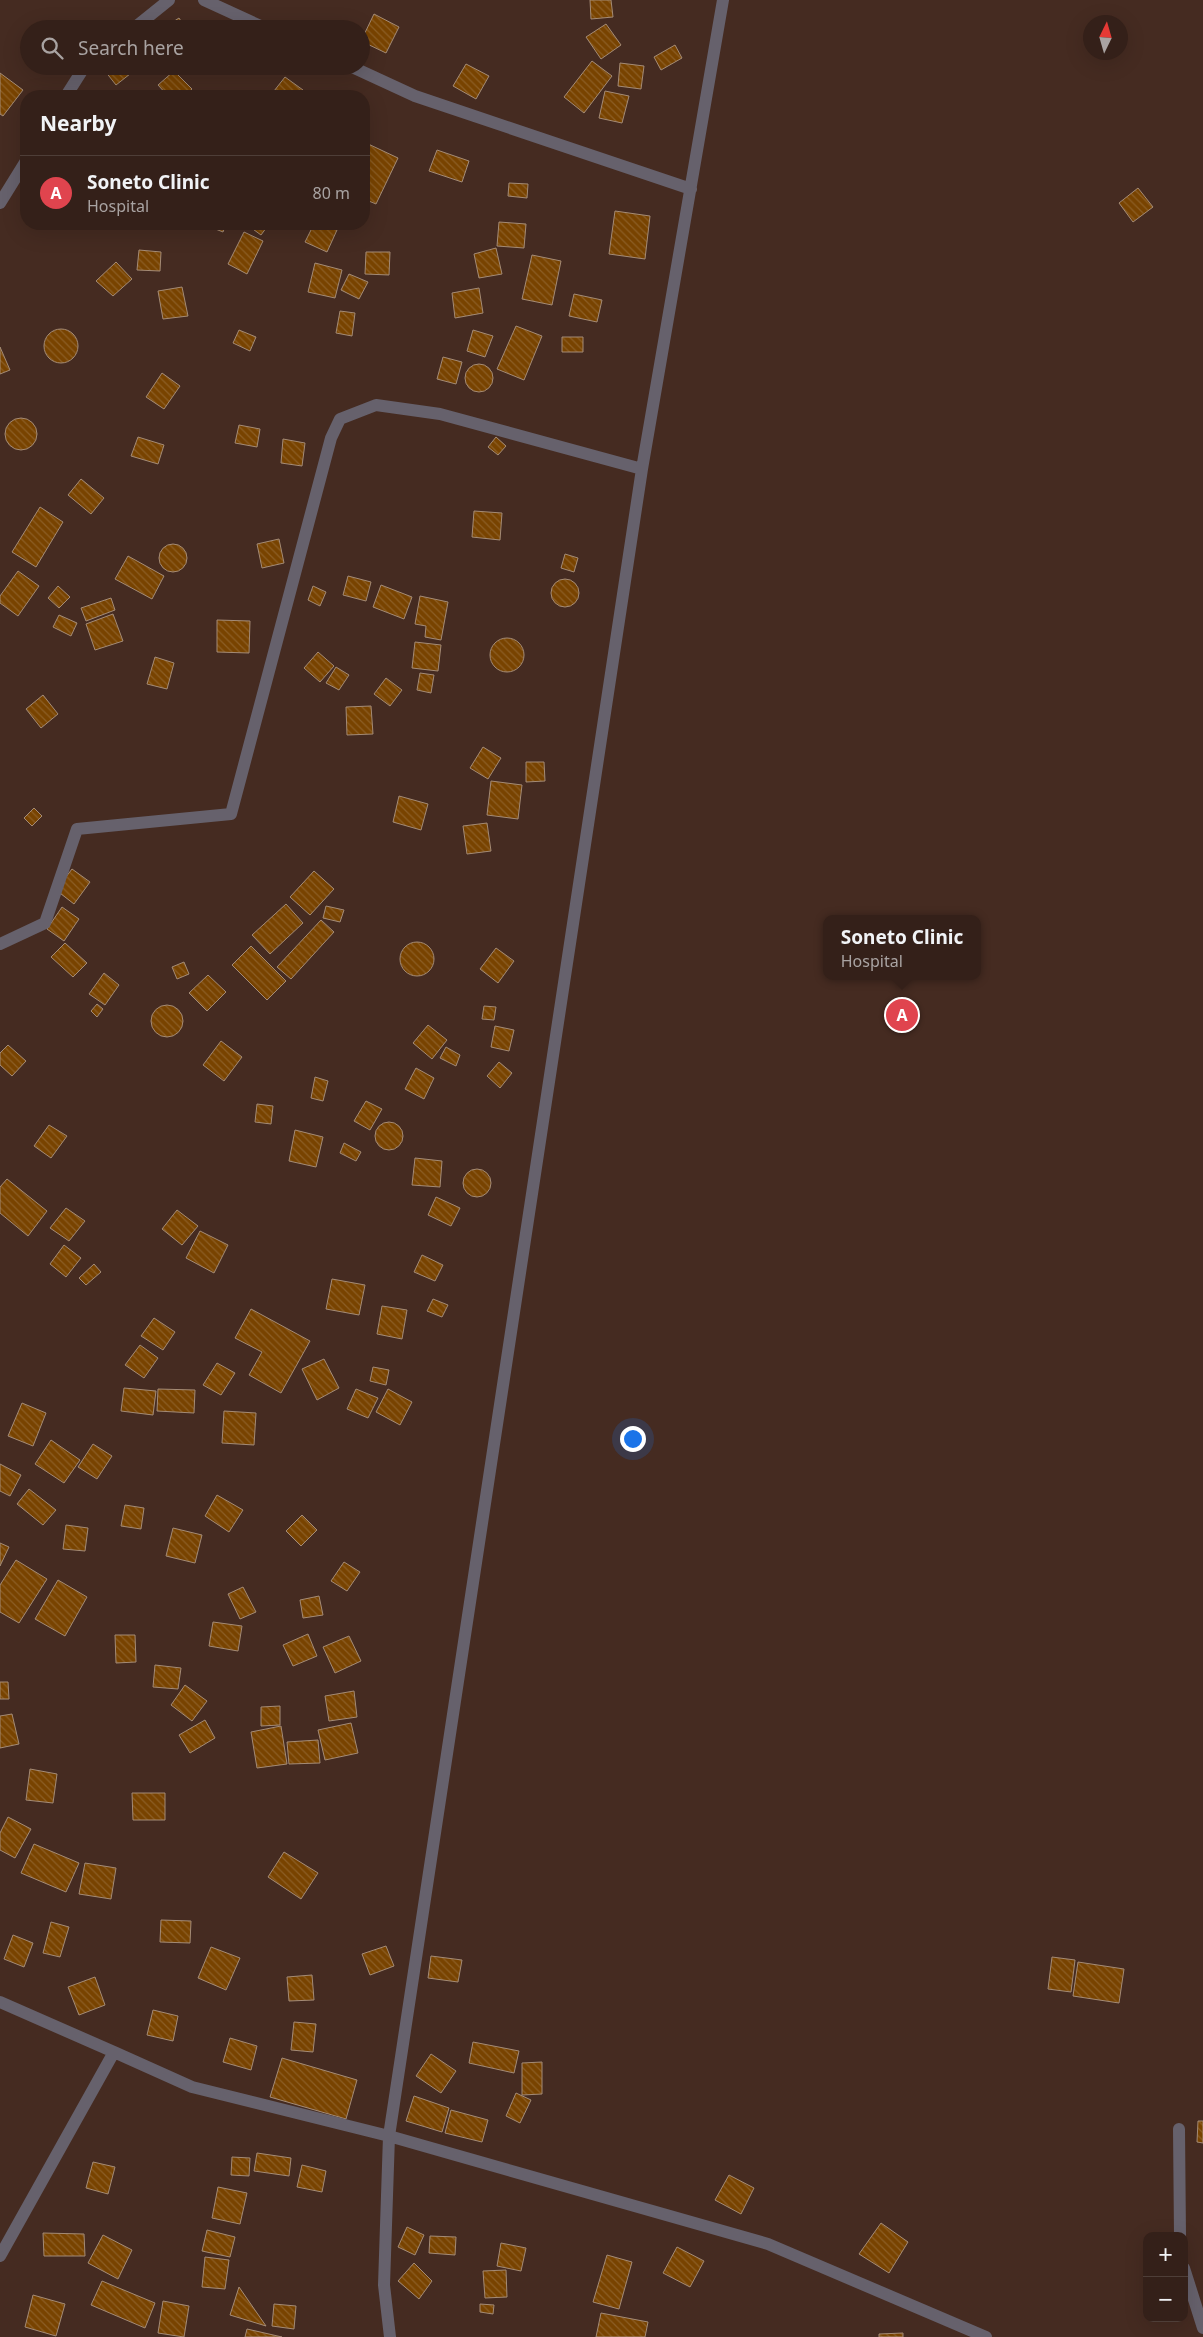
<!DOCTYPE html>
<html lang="en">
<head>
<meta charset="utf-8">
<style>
	body { margin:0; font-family:"Noto Sans",sans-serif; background:#3f2d26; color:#f1f3f6 }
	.controls { position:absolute; right:15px; bottom:15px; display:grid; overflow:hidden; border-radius:10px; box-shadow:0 5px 20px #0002 }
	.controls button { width:45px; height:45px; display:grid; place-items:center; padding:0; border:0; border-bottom:1px solid #4e3e38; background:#342019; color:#f1f3f6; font:25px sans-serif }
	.compass { position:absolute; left:1083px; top:15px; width:45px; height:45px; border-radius:50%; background:#342019; box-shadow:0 5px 20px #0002; rotate:5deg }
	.you { position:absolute; left:632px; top:1438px; width:18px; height:18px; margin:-12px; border:4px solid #fff; border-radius:50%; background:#1a73e8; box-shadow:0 0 0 8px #1a73e833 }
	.badge { display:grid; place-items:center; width:32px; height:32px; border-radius:50%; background:#bfa9f4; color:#fff; font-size:16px; font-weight:700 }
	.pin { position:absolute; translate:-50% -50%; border:2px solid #fff; box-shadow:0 1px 5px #0006 }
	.popup { position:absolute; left:823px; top:915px; width:158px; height:65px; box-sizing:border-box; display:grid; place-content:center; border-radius:10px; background:#342019; filter:drop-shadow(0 1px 4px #0005); font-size:16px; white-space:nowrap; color:#a9a3a2 }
	.popup b { font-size:19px; color:#f1f3f6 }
	.popup::after { content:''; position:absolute; left:50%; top:100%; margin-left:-10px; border:10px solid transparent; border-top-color:#342019 }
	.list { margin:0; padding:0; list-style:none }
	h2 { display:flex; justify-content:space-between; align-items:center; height:65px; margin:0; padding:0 20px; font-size:21px }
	h2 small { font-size:16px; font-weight:400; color:#a9a3a2 }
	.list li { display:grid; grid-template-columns:32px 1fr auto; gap:15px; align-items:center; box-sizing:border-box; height:75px; padding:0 20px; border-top:1px solid #4e3e38 }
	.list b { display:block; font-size:19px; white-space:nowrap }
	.list p { margin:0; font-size:16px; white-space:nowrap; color:#a9a3a2 }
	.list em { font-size:16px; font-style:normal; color:#a9a3a2 }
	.icon { flex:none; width:28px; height:28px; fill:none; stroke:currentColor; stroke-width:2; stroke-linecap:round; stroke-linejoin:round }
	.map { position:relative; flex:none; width:1203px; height:2337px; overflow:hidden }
	.search { position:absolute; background:#342019; box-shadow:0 5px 20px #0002; left:20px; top:20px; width:350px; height:55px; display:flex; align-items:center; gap:12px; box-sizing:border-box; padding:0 18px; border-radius:28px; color:#a9a3a2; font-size:19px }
	.panel { position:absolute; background:#342019; box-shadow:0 5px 20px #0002; left:20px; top:90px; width:350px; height:140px; border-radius:20px }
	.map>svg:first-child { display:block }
	.building { fill:url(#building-back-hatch); stroke:#a48b76 }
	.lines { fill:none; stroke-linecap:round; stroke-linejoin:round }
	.street { stroke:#66616c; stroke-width:12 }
</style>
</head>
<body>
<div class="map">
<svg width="1203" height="2337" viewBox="0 0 1203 2337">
	<defs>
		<pattern id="building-back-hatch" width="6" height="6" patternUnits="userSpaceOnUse" patternTransform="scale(1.25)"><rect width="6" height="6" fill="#784300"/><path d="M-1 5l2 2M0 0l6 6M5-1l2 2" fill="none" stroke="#8c5e25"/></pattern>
	</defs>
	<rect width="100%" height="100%" fill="#452b21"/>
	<path class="building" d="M590 0H611L613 17 591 19Z
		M374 14 399 27 386 53 361 41Z
		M179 18 186 29H162Z
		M606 24 621 45 601 59 586 37Z
		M675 45 682 58 661 70 654 57Z
		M592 61 612 76 584 113 564 97Z
		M620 63 644 66 641 89 618 86Z
		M466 64 489 76 476 99 453 86Z
		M111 66H123L130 74 116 85 105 71Z
		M174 71 192 89 184 96H168L158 85Z
		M0 73 23 90 3 116 0 114Z
		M285 77 303 90 298 96H282L274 91Z
		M605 91 629 96 622 123 599 118Z
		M364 142 398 158 376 204 364 199Z
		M437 150 469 161 462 182 429 171Z
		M509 183 528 184 527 198 508 196Z
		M1138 188 1153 207 1133 222 1119 203Z
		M615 211 650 216 645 259 609 254Z
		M499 222 526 224 524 248 497 246Z
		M203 224H226L223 232Z
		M246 224H269L261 235Z
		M314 224H323L337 230 327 252 305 242Z
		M244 232 263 241 247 274 228 264Z
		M496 248 502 274 479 278 474 254Z
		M139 250 161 252 160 271 137 270Z
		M366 252H390L389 275 365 274Z
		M532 255 561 261 552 305 522 299Z
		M116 262 132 279 113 296 96 281Z
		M315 263 342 270 335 298 308 292Z
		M349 274 368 282 359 299 341 290Z
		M182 287 188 316 163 319 158 291Z
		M479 288 483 313 455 318 452 293Z
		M574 294 602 300 597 322 569 316Z
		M340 311 355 313 352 336 336 333Z
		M516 326 542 336 524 380 497 369Z
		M44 346a17 17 0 1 1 34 0a17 17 0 1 1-34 0Z
		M239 330 256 337 250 351 233 343Z
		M473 330 493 336 485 357 467 351Z
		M562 337H583V352H562Z
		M0 347 10 370 0 374Z
		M443 357 462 362 456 384 437 379Z
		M465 378a14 14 0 1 1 28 0a14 14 0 1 1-28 0Z
		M162 373 180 386 164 409 146 397Z
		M5 434a16 16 0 1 1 32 0a16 16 0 1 1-32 0Z
		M239 425 260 429 257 447 235 443Z
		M138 437 164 445 158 464 131 456Z
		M496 437 506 446 498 455 488 447Z
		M283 439 305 443 302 466 281 463Z
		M81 479 104 498 91 514 68 495Z
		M40 507 63 522 36 567 12 552Z
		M474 511 502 513 500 540 472 537Z
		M279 539 284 563 262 568 257 544Z
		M159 558a14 14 0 1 1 28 0a14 14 0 1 1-28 0Z
		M565 554 578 558 574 572 561 568Z
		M128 556 164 576 152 599 115 579Z
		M18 571 39 586 18 616 0 603V596Z
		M348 576 371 582 366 601 343 595Z
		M551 593a14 14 0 1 1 28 0a14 14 0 1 1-28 0Z
		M381 585 412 597 404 619 373 607Z
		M58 586 70 597 59 608 48 598Z
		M313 586 326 592 320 606 308 600Z
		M420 596 448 602 441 640 425 637 426 626 415 624Z
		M111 598 115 610 86 621 81 608Z
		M113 614 123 641 95 650 86 624Z
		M59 615 77 623 71 636 53 627Z
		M217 620 250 621 249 653 217 652Z
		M490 655a17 17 0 1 1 34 0a17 17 0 1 1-34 0Z
		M415 642 441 645 438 671 412 668Z
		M318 652 334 666 320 682 304 668Z
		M155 657 174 663 167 689 147 684Z
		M336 667 349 675 339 690 326 683Z
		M420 673 434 675 431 693 417 690Z
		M386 678 402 690 390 706 374 694Z
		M43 695 58 714 41 728 26 709Z
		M371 706 373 734 347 735 346 707Z
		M483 747 501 758 488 779 470 768Z
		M526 762H544L545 781 526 782Z
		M491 781 522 785 518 819 487 815Z
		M399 796 428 804 421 830 393 822Z
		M34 808 42 816 32 826 24 818Z
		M487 823 491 851 467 854 463 826Z
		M72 869 90 882 74 904 56 890Z
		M314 871 334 889 310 915 290 897Z
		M286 904 303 923 270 954 252 935Z
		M326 906 344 910 340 922 323 918Z
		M62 907 79 919 64 941 47 929Z
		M321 920 334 932 291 979 277 967Z
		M400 959a17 17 0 1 1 34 0a17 17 0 1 1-34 0Z
		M65 943 87 963 73 977 51 957Z
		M251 946 286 981 267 1000 232 965Z
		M496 948 514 961 498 983 480 969Z
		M184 962 189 974 177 979 172 967Z
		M104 973 119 985 105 1005 89 994Z
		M208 975 226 992 207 1011 189 993Z
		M97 1004 103 1009 97 1017 91 1011Z
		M151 1021a16 16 0 1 1 32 0a16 16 0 1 1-32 0Z
		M484 1006 496 1007 494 1020 482 1019Z
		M428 1025 447 1040 432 1059 413 1043Z
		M495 1026 514 1030 509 1051 491 1047Z
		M221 1041 242 1057 224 1081 203 1065Z
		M8 1045 26 1061 12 1076 0 1065V1053Z
		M446 1047 460 1055 456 1066 440 1058Z
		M499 1062 512 1073 500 1088 487 1076Z
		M416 1068 434 1078 424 1099 405 1089Z
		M315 1077 328 1081 323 1101 311 1098Z
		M366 1101 382 1109 370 1130 354 1121Z
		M257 1104 273 1106 271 1124 255 1122Z
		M375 1136a14 14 0 1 1 28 0a14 14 0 1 1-28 0Z
		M49 1125 67 1136 51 1158 34 1146Z
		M295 1130 323 1137 316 1167 289 1161Z
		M344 1143 361 1152 356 1161 340 1153Z
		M415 1158 442 1161 440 1187 412 1185Z
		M463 1183a14 14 0 1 1 28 0a14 14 0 1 1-28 0Z
		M7 1179 47 1211 28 1236 0 1213V1187Z
		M436 1197 460 1208 451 1226 428 1215Z
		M66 1208 85 1221 69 1241 50 1228Z
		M177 1210 198 1226 182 1245 162 1229Z
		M200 1231 228 1245 214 1273 186 1258Z
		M64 1245 81 1258 66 1277 50 1264Z
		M422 1255 443 1265 435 1281 414 1272Z
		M94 1264 101 1272 86 1285 79 1278Z
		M332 1279 365 1285 359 1315 326 1309Z
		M433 1299 448 1305 442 1317 427 1311Z
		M382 1306 407 1310 402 1339 377 1334Z
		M251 1309 310 1341 281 1393 249 1375 262 1352 235 1338Z
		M154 1318 175 1332 163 1350 141 1336Z
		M140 1345 158 1358 144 1378 125 1365Z
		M324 1359 339 1388 317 1400 302 1369Z
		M217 1363 235 1373 221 1395 203 1385Z
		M373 1367 389 1370 386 1385 370 1381Z
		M124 1388 156 1391 153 1415 121 1411Z
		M158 1389 195 1390 194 1413 157 1411Z
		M356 1389 378 1398 368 1418 347 1409Z
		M388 1389 412 1402 400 1425 376 1412Z
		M22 1403 46 1413 33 1446 8 1436Z
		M224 1411 256 1413 254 1445 222 1443Z
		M51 1440 80 1460 64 1483 35 1464Z
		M93 1444 112 1456 97 1479 78 1467Z
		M0 1464 21 1475 10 1496 0 1491Z
		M29 1489 56 1510 43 1525 17 1504Z
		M217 1495 243 1510 229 1532 205 1516Z
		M125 1505 144 1508 141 1529 121 1526Z
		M302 1515 317 1530 301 1546 286 1531Z
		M66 1525 88 1528 85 1551 63 1549Z
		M173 1528 202 1535 195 1563 166 1556Z
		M0 1543 9 1547 0 1566Z
		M16 1560 47 1579 19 1623 0 1612V1585Z
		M344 1562 360 1572 347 1591 331 1581Z
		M58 1580 87 1597 65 1636 35 1619Z
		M243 1587 256 1612 240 1619 228 1594Z
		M319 1596 323 1615 303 1618 300 1600Z
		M213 1622 242 1626 238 1651 209 1646Z
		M308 1634 317 1656 293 1666 283 1645Z
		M115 1635H135L136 1662 116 1663Z
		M349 1636 361 1661 335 1673 323 1647Z
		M155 1665 181 1668 178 1689 153 1687Z
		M0 1682H8L9 1699H0Z
		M185 1685 207 1701 192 1721 171 1705Z
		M354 1691 357 1717 329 1721 325 1696Z
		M280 1706V1725L261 1726V1707Z
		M12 1714 19 1744 0 1748V1716Z
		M205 1720 215 1738 190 1753 179 1735Z
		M351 1723 358 1753 325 1760 318 1730Z
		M281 1726 287 1764 257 1768 251 1732Z
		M318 1740 320 1763 289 1764 287 1742Z
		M30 1769 57 1774 53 1803 26 1800Z
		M132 1793H165V1820H133Z
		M8 1817 31 1829 15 1858 0 1850V1833Z
		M34 1844 79 1863 66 1892 21 1873Z
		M284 1852 318 1873 301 1899 268 1877Z
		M85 1863 116 1868 111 1899 79 1894Z
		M161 1920 191 1921 190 1943 160 1942Z
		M51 1922 69 1927 60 1957 43 1953Z
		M13 1935 33 1943 24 1967 4 1959Z
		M386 1946 394 1966 370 1975 362 1954Z
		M211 1947 240 1958 226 1990 198 1978Z
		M431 1956 462 1960 458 1982 428 1978Z
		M1052 1957 1075 1960 1071 1992 1048 1989Z
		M1078 1962 1124 1969 1119 2003 1073 1996Z
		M312 1975 314 2000 289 2001 287 1977Z
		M95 1977 105 2005 79 2015 68 1987Z
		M153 2010 178 2016 173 2041 147 2035Z
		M294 2022 316 2024 313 2052 291 2050Z
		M230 2038 257 2046 251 2070 223 2062Z
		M473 2042 519 2051 514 2073 469 2063Z
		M431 2054 456 2071 441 2093 416 2076Z
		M282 2058 357 2080 346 2119 270 2097Z
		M542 2062V2094L522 2095V2063Z
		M516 2093 531 2100 520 2123 506 2116Z
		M414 2096 449 2108 442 2132 406 2121Z
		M451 2110 488 2120 482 2142 445 2133Z
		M1198 2121H1203V2143L1197 2142Z
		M257 2153 291 2158 289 2176 254 2171Z
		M232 2157 250 2158 249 2176 231 2175Z
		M93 2162 115 2167 108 2194 86 2188Z
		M302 2165 326 2171 322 2192 297 2187Z
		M729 2175 754 2188 741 2214 715 2200Z
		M218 2187 247 2193 240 2224 212 2218Z
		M881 2223 908 2242 889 2273 859 2254Z
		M407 2227 424 2235 415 2255 398 2247Z
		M207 2230 235 2237 230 2257 202 2251Z
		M43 2233 84 2234 85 2256H44Z
		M103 2235 132 2250 118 2279 88 2263Z
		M430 2236 456 2237 455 2255 429 2253Z
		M501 2243 526 2248 521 2271 497 2266Z
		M677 2247 704 2261 690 2287 663 2273Z
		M607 2255 632 2262 619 2309 593 2302Z
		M205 2257 229 2260 225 2289 202 2287Z
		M414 2263 432 2281 419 2299 398 2281Z
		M506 2270 507 2297 485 2298 483 2271Z
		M102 2281 155 2303 145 2328 91 2305Z
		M239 2287 266 2326 230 2315Z
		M33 2295 65 2304 56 2336 25 2327Z
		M163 2301 189 2306 184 2337 158 2333Z
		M274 2304 296 2306 294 2329 272 2326Z
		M480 2304 494 2305 493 2314 480 2312Z
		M601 2313 648 2322 645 2337H596Z
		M247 2329 282 2337H245Z
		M903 2333V2337H879V2334Z"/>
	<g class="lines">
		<path class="street" d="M204 0 267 29
			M133 29 169 0
			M350 66 415 96 691 189
			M66 96 85 66
			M0 203 26 161
			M0 944 45 923 77 829 231 814 331 438 340 419 376 405 440 414 642 469
			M0 2002 114 2052 0 2256
			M114 2052 192 2087 389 2136 642 469 723 0
			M1179 2129 1180 2236
			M1184 2268 1203 2328
			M390 2337 384 2285 389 2136 768 2244 986 2337"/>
	</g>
</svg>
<div class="controls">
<button>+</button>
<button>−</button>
</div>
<svg class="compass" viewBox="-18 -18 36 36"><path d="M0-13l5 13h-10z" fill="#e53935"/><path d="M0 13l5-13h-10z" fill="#a9a3a2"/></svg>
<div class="you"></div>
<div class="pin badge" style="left:902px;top:1015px;background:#e0444e">A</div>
<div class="popup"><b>Soneto Clinic</b>Hospital</div>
<div class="search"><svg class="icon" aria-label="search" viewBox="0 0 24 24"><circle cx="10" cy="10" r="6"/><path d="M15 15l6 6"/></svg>Search here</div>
<section class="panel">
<h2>Nearby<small></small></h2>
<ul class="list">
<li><span class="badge" style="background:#e0444e">A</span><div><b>Soneto Clinic</b><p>Hospital</p></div><em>80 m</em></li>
</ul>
</section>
</div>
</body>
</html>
